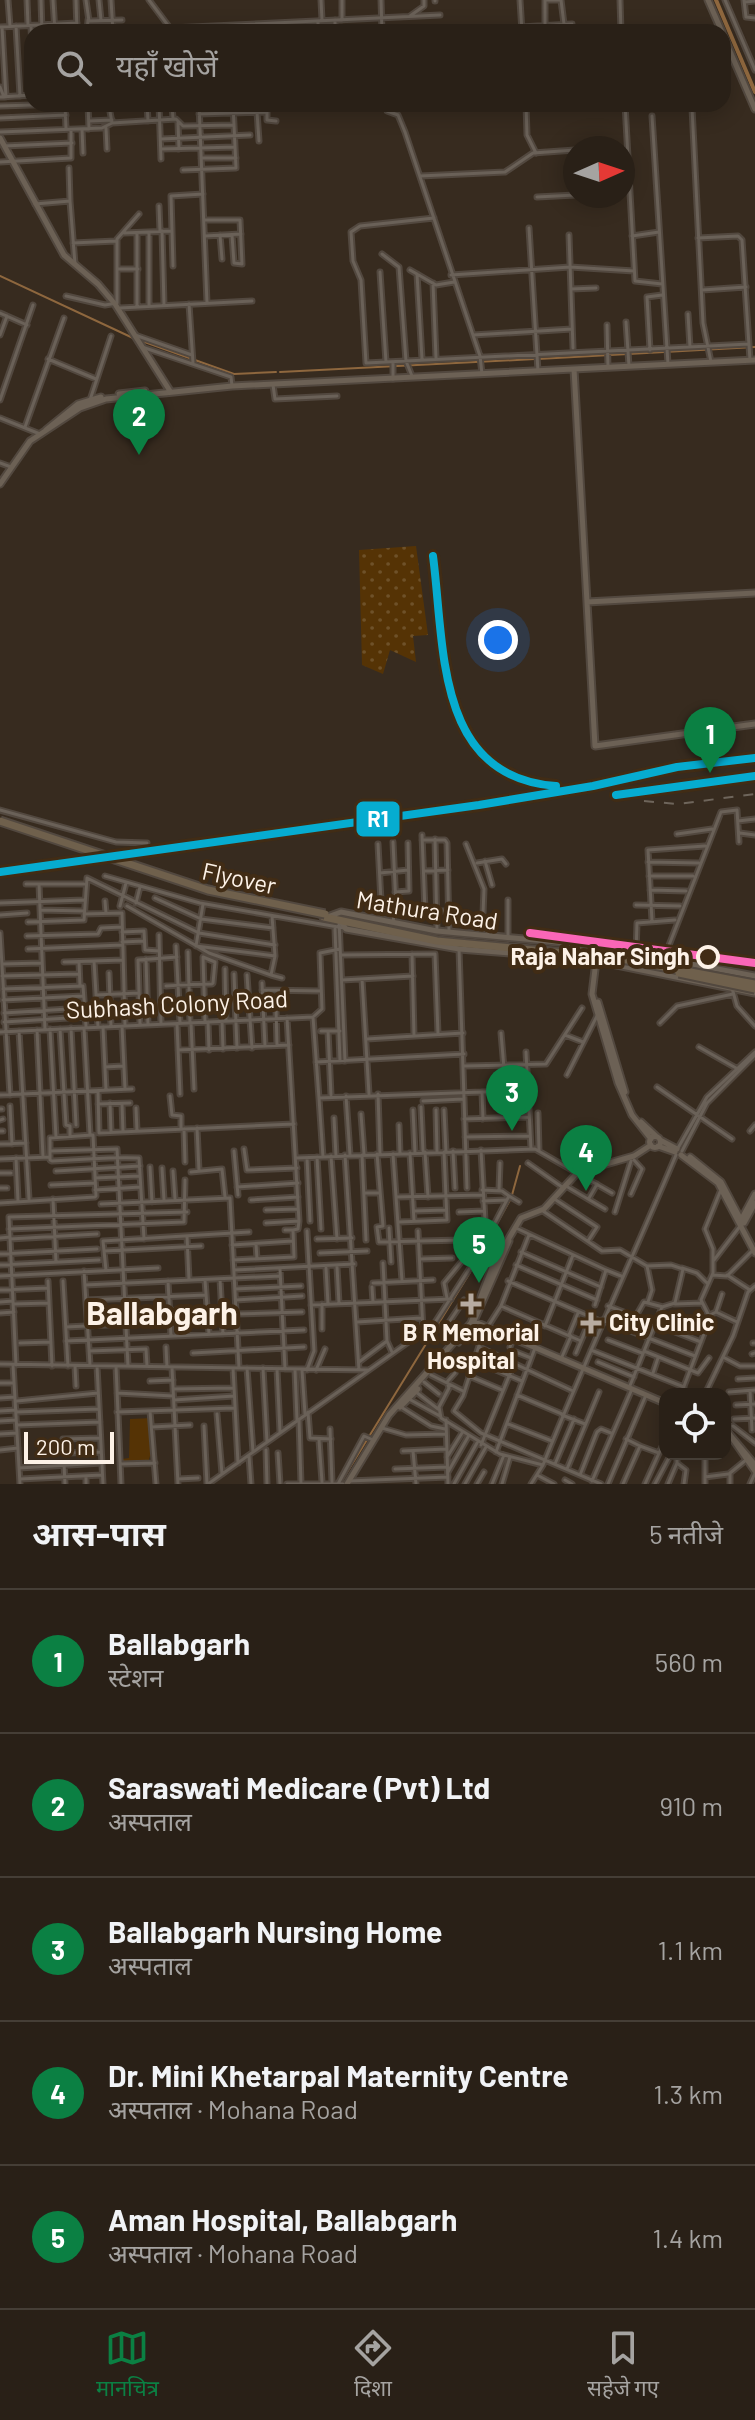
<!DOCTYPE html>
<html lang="hi">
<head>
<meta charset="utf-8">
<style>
	body { margin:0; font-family:Barlow,"Noto Sans Devanagari",sans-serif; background:#312820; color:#f1f3f6 }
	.controls { position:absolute; right:24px; bottom:24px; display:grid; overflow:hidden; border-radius:16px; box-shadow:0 4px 20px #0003 }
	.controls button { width:72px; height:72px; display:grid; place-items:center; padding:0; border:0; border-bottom:2px solid #453e36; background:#292017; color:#f1f3f6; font:40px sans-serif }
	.compass { position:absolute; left:563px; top:136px; width:72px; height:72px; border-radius:50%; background:#292017; box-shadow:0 4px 20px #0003; rotate:87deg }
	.scale { position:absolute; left:24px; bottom:20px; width:90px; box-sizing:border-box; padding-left:8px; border:4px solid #fdf2e7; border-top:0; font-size:22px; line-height:28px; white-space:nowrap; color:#fdf2e7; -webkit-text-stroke:6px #412c15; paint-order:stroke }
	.you { position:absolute; left:498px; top:640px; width:28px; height:28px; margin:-20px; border:6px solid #fff; border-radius:50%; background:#1a73e8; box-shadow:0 0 0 12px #1a73e833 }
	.badge { display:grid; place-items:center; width:52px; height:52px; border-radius:50%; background:#0b8043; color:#fff; font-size:26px; font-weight:700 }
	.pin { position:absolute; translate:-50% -66px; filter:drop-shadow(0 2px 4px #0008) }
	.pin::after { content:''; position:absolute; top:42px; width:28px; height:24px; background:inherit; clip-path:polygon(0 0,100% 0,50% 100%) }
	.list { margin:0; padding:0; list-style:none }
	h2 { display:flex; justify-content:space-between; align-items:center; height:104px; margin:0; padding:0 32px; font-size:34px }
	h2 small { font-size:26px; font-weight:400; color:#a5a3a1 }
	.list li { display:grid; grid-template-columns:52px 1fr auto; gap:24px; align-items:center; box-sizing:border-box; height:144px; padding:0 32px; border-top:2px solid #453e36 }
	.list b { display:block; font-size:30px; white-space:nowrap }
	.list p { margin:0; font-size:26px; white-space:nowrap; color:#a5a3a1 }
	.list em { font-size:26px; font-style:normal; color:#a5a3a1 }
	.icon { flex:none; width:44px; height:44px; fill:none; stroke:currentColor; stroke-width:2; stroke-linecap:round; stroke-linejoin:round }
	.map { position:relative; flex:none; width:755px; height:1484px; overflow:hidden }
	.search { position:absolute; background:#292017; box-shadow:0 4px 20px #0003; left:24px; right:24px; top:24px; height:88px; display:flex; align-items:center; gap:20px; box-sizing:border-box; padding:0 28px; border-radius:24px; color:#a5a3a1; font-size:30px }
	.sheet { height:824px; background:#292017 }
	nav { display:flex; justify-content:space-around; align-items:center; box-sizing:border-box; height:112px; border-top:2px solid #453e36; background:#292017; font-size:22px; color:#a5a3a1 }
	nav a { display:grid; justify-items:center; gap:4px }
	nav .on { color:#0b8043 }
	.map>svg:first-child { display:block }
	.grass { fill:url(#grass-dots) }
	.park { fill:#553305 }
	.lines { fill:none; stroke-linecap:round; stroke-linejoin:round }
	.stream { stroke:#8e673e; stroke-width:2 }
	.canal { stroke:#8e673e; stroke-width:4 }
	.street-casing { stroke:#52483f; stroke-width:7 }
	.secondary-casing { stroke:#52483f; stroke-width:9 }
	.highway-casing { stroke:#52483f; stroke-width:11 }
	.street { stroke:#6a6158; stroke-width:3 }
	.secondary { stroke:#6c6155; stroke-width:5 }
	.highway { stroke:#6f604c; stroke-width:7 }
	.rail { stroke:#6e655b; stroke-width:2; stroke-dasharray:10 10; stroke-linecap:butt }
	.highway-bridge-casing { stroke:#52483f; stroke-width:11; stroke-linecap:butt }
	.highway-bridge { stroke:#6f604c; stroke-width:7 }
	.rail-1-casing { stroke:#412c15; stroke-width:14 }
	.rail-1 { stroke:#06acd0; stroke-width:8 }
	.metro-1-casing { stroke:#412c15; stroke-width:14 }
	.metro-1 { stroke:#fa66b7; stroke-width:8 }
	.stop-dot { fill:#412c15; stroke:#fdf2e7; stroke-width:4 }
	.poi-dot { fill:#b8aca1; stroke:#412c15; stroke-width:3 }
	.labels { text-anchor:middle; stroke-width:8; stroke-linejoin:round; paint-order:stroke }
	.street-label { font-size:24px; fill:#fdf2e7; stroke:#412c15 }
	.stop-label { font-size:24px; font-weight:bold; fill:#fdf2e7; stroke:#412c15; text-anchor:end }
	.poi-label { font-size:24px; font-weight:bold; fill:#fdf2e7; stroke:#412c15; text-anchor:start }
	.district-label { font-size:32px; font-weight:bold; fill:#fdf2e7; stroke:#412c15 }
	.line-badge { stroke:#412c15; stroke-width:3 }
	.badge-label { font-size:22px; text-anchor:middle; font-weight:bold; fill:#fff }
</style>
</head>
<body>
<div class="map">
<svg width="755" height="1484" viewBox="0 0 755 1484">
	<defs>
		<pattern id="grass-dots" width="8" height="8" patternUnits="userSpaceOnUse" patternTransform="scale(2)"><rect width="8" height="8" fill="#553305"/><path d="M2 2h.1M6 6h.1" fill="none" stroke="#6e5129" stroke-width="1.8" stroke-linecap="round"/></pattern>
	</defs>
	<rect width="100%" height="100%" fill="#372b1f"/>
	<path class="grass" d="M416 546 428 635 413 636 416 662 390 650 383 674 362 665 359 550Z"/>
	<path class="park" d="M154 1418 155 1456H150L148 1463 122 1464V1459L129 1458 130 1419Z"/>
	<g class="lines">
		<path class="stream" d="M0 276 133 338
			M139 340 234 374 276 372
			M538 359 755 347
			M280 372 535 359
			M512 1195 520 1166
			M341 1482 469 1274 510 1200"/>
		<path class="canal" d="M716 0 755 92"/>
		<defs>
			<path id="street" d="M8 0 10 26
				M27 0 28 25
				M41 0 42 32
				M53 0 55 32
				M76 0 77 32
				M86 0 89 21 122 20
				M99 0 101 20
				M111 0 113 32
				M149 0 173 32
				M321 0 322 20
				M342 0V20
				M381 0 382 32
				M435 0V1
				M520 0 522 32
				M545 0V24
				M545 0H561
				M561 0 564 24
				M620 0 621 32
				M725 0 755 70
				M744 0 746 17 755 18
				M745 2 755 1
				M410 16 424 6V0
				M335 20V32
				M318 21V32
				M296 22 297 32
				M16 26 20 96
				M31 26 32 50
				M0 27 77 23
				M2 27 6 97
				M521 27 572 24
				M171 28 440 15
				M87 32 88 20
				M0 87 4 97
				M0 97 32 95
				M88 104 89 129
				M147 104 148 121
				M159 104 161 159
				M172 104 173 119
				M199 104 207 303
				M267 104V120L276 121
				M339 104H376
				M386 104 387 111 398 115 405 132 480 356 482 374
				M526 104 527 135 536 153
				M625 104 635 281 662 284
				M65 105 66 129
				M0 106 64 104
				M96 106H109L112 123
				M692 108 703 323 711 362
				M257 112 259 141
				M199 114 267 112
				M652 116 668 364
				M0 118 66 115
				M89 121 112 120
				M178 123 179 149
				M106 128 107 149
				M82 129 83 153
				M0 132 102 128 112 123 176 119 183 126 234 125
				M161 139 250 135
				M4 146 72 143
				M200 148 235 147
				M161 149 200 148
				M201 158H236
				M0 162 71 158V130
				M183 170 236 168 233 104
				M420 176 505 172 533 153 575 150
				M537 197 575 195
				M70 201 75 264
				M35 204 70 201 69 168
				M159 206 160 231
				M434 218 360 226 351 232 353 261 361 280 366 363 749 344
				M205 220H240L242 264 234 263 232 235
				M529 228 538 371
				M162 231 164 305
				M149 232V305
				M124 233 172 231
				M137 233V306
				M220 235 222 259
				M569 235 573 348
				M205 236 241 234
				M632 236 659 232
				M698 238 738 236 742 240 750 360
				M73 243 116 241
				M382 254 399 267 406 361 412 376
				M173 266 171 196 203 194
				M118 269H138
				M410 270 436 285 454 282
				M380 272 386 362
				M417 274 422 359
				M451 275 570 267 634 271
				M433 283 436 358
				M571 289 596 288
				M702 290 746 287
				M66 296 105 305 117 303V239L139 214
				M189 304 193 363
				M120 308 252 301
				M0 313 27 325
				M688 314 690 347
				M626 322 629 366
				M607 325 608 367
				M0 335 7 316
				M135 335 192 355
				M473 335 572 329
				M142 347 231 377 232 386
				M650 350 647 297 662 295
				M48 359 96 379
				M393 363V379
				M273 385 275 399 337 396
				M0 400 33 305
				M90 400 111 336
				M0 418 40 434
				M25 427 64 318
				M0 463 11 467
				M0 810 116 842 147 843
				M738 821 755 819
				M740 833 755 835
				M677 834 712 829
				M422 835 425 911
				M435 839 437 931
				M422 840H445L447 843 449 932
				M393 842 396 906
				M378 844 381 901 396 906 393 921
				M466 844 484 889 483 914 488 935
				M485 861 492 885
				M648 862 699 863
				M477 863 502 859 506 864
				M424 871 448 870
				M380 873 408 870
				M105 876 200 903 344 928
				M649 876H693
				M26 884H84
				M39 884 45 1030
				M650 890 686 891
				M395 892 409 891 408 843
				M155 898 201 919 273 928
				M105 901 106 913
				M0 903 84 900
				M136 903 140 887
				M203 904 196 946 275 956
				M636 905 680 906
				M120 906 126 883
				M127 906 209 953 271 975 275 956 272 916
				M40 910 84 911
				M420 911H450
				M84 914 122 913 125 1026
				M0 915 27 913
				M339 921 345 1061
				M652 921 648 850 705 846
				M28 922 84 920 87 878 199 933 275 945
				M335 929 340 1061
				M122 932 144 931 145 950 159 951
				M0 933 10 1095
				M159 935 161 1024
				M27 936 98 934 101 928 122 927
				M508 937V900
				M122 942 144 941
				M176 946 180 1023
				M28 949 122 945
				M459 949 467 1188
				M188 952 190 1023
				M636 953 637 923 675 920
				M412 954 414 1036
				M341 955 435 954 438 1034
				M664 958 721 812 737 810 739 842
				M146 959 148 1025
				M94 961 98 1027
				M64 962 123 960
				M79 962 80 986
				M2 964 42 963
				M225 969 226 1021
				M109 973 111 1026
				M234 974 237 1048
				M247 975 252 1048
				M271 975 282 978
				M2 976 79 974
				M362 979 369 1094
				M342 980 413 976
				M262 983 265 1046
				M166 986C181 985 197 984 212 984L213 983 215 962 203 957 205 1022
				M732 988 737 1006 755 1026
				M3 989 83 986 86 1026
				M262 990 321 991
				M96 995 139 993
				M3 1000 83 996
				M205 1001 225 999
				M276 1009 277 1045
				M4 1013 84 1008
				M313 1017 319 1098 482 1092
				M222 1021 223 1049
				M4 1022 84 1017
				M208 1022 209 1050
				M191 1023 194 1089
				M660 1023 677 1006 733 994
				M140 1024 138 960 177 957
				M177 1024 180 1094
				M122 1026 125 1089
				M103 1027 106 1090
				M71 1028 76 1125
				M84 1028 90 1135
				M50 1029 56 1137
				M60 1029 66 1125 70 1126V1136
				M37 1030 43 1157
				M19 1031 29 1199
				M321 1031H340
				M328 1031 331 1095
				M0 1032 313 1017 322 1009 320 953 340 949
				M501 1033 506 1092
				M565 1035 583 1042
				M367 1039 463 1033
				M699 1047 736 1068
				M178 1050 289 1045
				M526 1052 531 1149
				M316 1062 464 1054
				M464 1066 546 1064 582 1008
				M105 1067 123 1066
				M567 1075 598 1014
				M657 1087 732 1139
				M98 1091 99 1133 294 1124
				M378 1094 380 1154
				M0 1095 132 1089
				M170 1096 172 1115 181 1116V1129
				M346 1096 350 1155
				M319 1098 323 1157
				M423 1101 463 1099
				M110 1103 111 1132
				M98 1104 130 1103
				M122 1104 123 1132
				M10 1106 12 1144
				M421 1107 423 1151
				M136 1108 137 1131
				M0 1109H2
				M413 1110 415 1153
				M436 1110 437 1152
				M444 1110 446 1152
				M538 1113 539 1151
				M361 1114 364 1154
				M334 1118 336 1156
				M464 1119 528 1117
				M483 1119 482 1092 528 1091
				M0 1120 3 1119
				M399 1125 400 1154
				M197 1128 199 1171
				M184 1129 185 1162
				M0 1131H3
				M750 1131 755 1125
				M465 1137 529 1136
				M0 1144 26 1143
				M678 1148 707 1097 755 1052
				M244 1149 247 1170 297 1168
				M481 1150 486 1238
				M50 1151 117 1149 128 1366
				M234 1151 238 1195
				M453 1151 455 1188
				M682 1151 707 1103 755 1055
				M425 1152 428 1197
				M410 1153 414 1221
				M377 1154 383 1226 377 1227 379 1242 462 1240
				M393 1154 402 1281
				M345 1155 359 1370
				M362 1155 366 1240
				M331 1156 337 1239
				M317 1157 321 1229
				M16 1158 18 1201
				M296 1158 535 1149 612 1193
				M307 1158 310 1221
				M0 1159 50 1157
				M528 1163 562 1187
				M150 1167 152 1202
				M162 1168 164 1200
				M56 1171 140 1166
				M173 1171 175 1199
				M191 1172 222 1169 225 1197
				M0 1173H11
				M95 1178 139 1176
				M51 1185 95 1183
				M566 1186 605 1209
				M237 1187 298 1183
				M0 1188H7
				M95 1190 140 1187
				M499 1190 500 1163
				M364 1193H380
				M631 1194 642 1169 634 1160
				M509 1196 519 1202
				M396 1197 483 1195
				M589 1198 597 1184
				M53 1199 56 1262
				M251 1200 298 1197
				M556 1200 597 1227 588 1241
				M483 1201 506 1200
				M0 1203 95 1197 96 1196C95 1176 94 1156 93 1135H92L50 1138V1160L52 1161 88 1159C105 1158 122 1157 139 1158L144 1239
				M101 1204 230 1198 239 1368
				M266 1210 298 1209
				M414 1211 446 1210
				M543 1211 602 1251 620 1250 647 1266 671 1265 683 1269 675 1303 662 1307 629 1388
				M459 1212 484 1211
				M615 1212 631 1161
				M399 1222 447 1220 444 1152
				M266 1223 299 1221
				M389 1228 391 1262
				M516 1228 606 1270
				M9 1229 184 1222 185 1180
				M462 1229 486 1228
				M285 1230H293
				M307 1231 314 1351 307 1370
				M418 1231 423 1330
				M187 1236 189 1280
				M0 1238 10 1237
				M10 1239 97 1234
				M317 1239 352 1238
				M256 1244 257 1259
				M232 1245 292 1241
				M104 1251 201 1246
				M521 1252 601 1287
				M320 1253 367 1251
				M0 1254 97 1249
				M420 1259 452 1258
				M233 1260 294 1257 293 1230 298 1229 299 1221 287 1018
				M714 1260 741 1225
				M383 1263 387 1341 392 1352
				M0 1265 99 1260
				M516 1265 597 1300
				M647 1266 652 1290 648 1302
				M337 1267 339 1303
				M326 1268 328 1304
				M682 1268 697 1273 708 1284
				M280 1269 285 1369
				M106 1270 103 1241 249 1232
				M234 1270 354 1264
				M84 1271 90 1365
				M713 1275 727 1276 753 1250
				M727 1275 750 1290
				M0 1276 158 1268
				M220 1279 223 1334
				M205 1280 209 1334
				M48 1281 52 1366
				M63 1281 68 1366
				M168 1281 171 1336
				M508 1281 600 1321
				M373 1283 433 1280
				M85 1285 280 1276
				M372 1287 373 1302
				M235 1289 301 1286
				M0 1290 48 1288
				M447 1298 444 1283 472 1249
				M86 1300 206 1295
				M236 1300 302 1296
				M0 1302 13 1301
				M13 1304 49 1303
				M322 1304V1329
				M675 1304 702 1303
				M311 1305 451 1299
				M595 1305 606 1270 621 1276
				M501 1306 581 1341
				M608 1306 701 1342
				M716 1312 737 1322
				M0 1313 14 1312
				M87 1314 207 1309
				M236 1314 302 1312
				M710 1315 716 1312 722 1294
				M636 1316 644 1302 663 1307
				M602 1320 695 1356
				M357 1322 421 1318
				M434 1324 459 1343
				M545 1326 573 1255
				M66 1327 208 1320
				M485 1327 463 1396 454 1411 481 1433 601 1484
				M487 1328 501 1306 529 1235
				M443 1331 464 1300
				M569 1335 578 1313
				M608 1340 642 1353
				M66 1341 304 1330
				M20 1343 51 1342
				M753 1343H755
				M166 1347 167 1367
				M479 1347 573 1391
				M510 1347 513 1339
				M591 1350 684 1387
				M89 1351 146 1349 147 1366
				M644 1351 698 1373 709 1358
				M516 1352 531 1358
				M193 1353 304 1347
				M576 1353 591 1317
				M752 1354 755 1353
				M723 1357 740 1366H755
				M561 1359 571 1336
				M475 1361 522 1381
				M359 1362 387 1341
				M598 1362 634 1377
				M0 1364 368 1370
				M13 1365 20 1484
				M16 1365 9 1217 187 1212
				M75 1366 76 1386
				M97 1366 103 1484
				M116 1366 121 1484
				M172 1368 178 1484
				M233 1368 238 1463
				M247 1368 253 1452
				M263 1368 267 1442
				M277 1369 280 1432
				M295 1370 297 1420
				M302 1370 305 1414
				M316 1370 325 1349
				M455 1373 447 1382 449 1388 439 1407 441 1418 500 1454 543 1465
				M653 1373 658 1358
				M431 1375 463 1391
				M469 1376 502 1390
				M738 1379 755 1378
				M150 1381 173 1380
				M424 1382 439 1394
				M0 1383H14
				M173 1389 233 1388
				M750 1391 752 1430
				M416 1392 438 1409
				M729 1392 755 1390
				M117 1393 173 1396
				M681 1394 710 1318 701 1300 713 1273V1249L705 1229 720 1192
				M705 1394 733 1336 748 1292 755 1286
				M517 1395 562 1414
				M0 1398 15 1397
				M409 1399 440 1416
				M174 1400 234 1396
				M17 1401 98 1393
				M736 1405 755 1404
				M401 1407 431 1426 445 1429
				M0 1411 16 1410
				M150 1411 156 1484
				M16 1412 99 1409
				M117 1412 234 1408
				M308 1412 310 1438 331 1439
				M217 1414 222 1474
				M562 1415 585 1424
				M734 1419 755 1418
				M299 1420 301 1484
				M446 1420 448 1484
				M0 1421 16 1420
				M508 1424 552 1441
				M17 1425 100 1422
				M204 1426 207 1484
				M733 1426 755 1443
				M152 1427 190 1425
				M382 1428 406 1435 445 1434
				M330 1429 332 1482
				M0 1434 17 1433
				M63 1439 100 1438
				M319 1440 322 1482
				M481 1445 514 1364
				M640 1446 659 1453
				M0 1450 18 1448
				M266 1450 267 1484
				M403 1451 446 1449
				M413 1451 416 1484
				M496 1452 535 1348
				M65 1453 101 1452
				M278 1453 280 1484
				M677 1454V1463L686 1470 684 1484
				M249 1456 251 1484
				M447 1457 462 1433
				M64 1464 65 1484
				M120 1464 155 1463
				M555 1464 574 1419
				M19 1468 102 1463
				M395 1469 447 1467
				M567 1469 599 1392
				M448 1472 468 1437
				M537 1475 554 1484
				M580 1475 597 1432 601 1429 611 1433
				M86 1476V1484
				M705 1477 728 1474
				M20 1479 102 1475
				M178 1479 198 1478
				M565 1480 572 1484
				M349 1481 448 1477
				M592 1481 632 1389
				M208 1484 434 1324 477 1257 509 1196 502 1191 482 1190
				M287 1484H343
				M338 1484 364 1436 373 1440
				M454 1484 477 1443
				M465 1484 486 1447
				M477 1484 484 1472
				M492 1484 504 1455
				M502 1484 510 1457
				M531 1484 543 1465C585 1360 632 1259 676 1155
				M608 1484 646 1395
				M623 1484 640 1446 626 1439
				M645 1484 665 1440
				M655 1484 671 1454
				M668 1484 677 1463
				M705 1484V1454
				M730 1484V1473L746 1460
				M750 1484 755 1473"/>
			<path id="secondary" d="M708 0 722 32
				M723 35 755 109
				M0 138 64 255 98 284 115 304 170 391
				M574 369 595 746 755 724
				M119 394 145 391
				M46 430 78 404 101 397
				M0 484 30 441 80 408 106 399 232 386 755 360
				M587 602 755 593
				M330 916 341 912 437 931 591 945 755 976
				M341 922 346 929 459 949 587 959 755 993
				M596 961 592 994 618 1083 632 1115 651 1139
				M598 1002 625 1092
				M641 1122 656 1136
				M649.5 1142a5.5 5.5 0 1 1 11 0a5.5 5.5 0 1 1-11 0Z
				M660 1140 677 1149
				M658 1146 675 1152
				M681 1155 718 1183 755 1253
				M690 1157 721 1182 742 1222
				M740 1222 755 1194
				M744 1223 755 1203
				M475 1322 665 1403
				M470 1330 509 1241
				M400 1407 418 1389
				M725 1429 755 1465
				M728 1432 755 1471
				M347 1484 389 1415 471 1323 493 1265 521 1218 544 1209 578 1172 634 1156 651 1145"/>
			<path id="highway" d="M324 917 437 941 565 953"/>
		</defs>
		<use href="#street" class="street-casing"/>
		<use href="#secondary" class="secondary-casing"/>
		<use href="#highway" class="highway-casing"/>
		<use href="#street" class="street"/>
		<use href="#secondary" class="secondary"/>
		<use href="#highway" class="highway"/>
		<path class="rail" d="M433 556C445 648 435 777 556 786
			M644 801 678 804 755 794
			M0 872 479 805 593 786 677 767 755 758
			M530 933 707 958"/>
		<defs>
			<path id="highway-bridge" d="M0 821 208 890 325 914
				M563 948 755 984
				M679 973 755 989"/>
		</defs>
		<use href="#highway-bridge" class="highway-bridge-casing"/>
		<use href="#highway-bridge" class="highway-bridge"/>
		<defs>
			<path id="rail-1" d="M433 556C445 648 435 777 556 786
				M616 795 755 776
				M0 872 479 805 593 786 677 767 755 758"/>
		</defs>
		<use href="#rail-1" class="rail-1-casing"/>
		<use href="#rail-1" class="rail-1"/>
		<defs>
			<path id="metro-1" d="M530 933 755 963"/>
		</defs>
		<use href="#metro-1" class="metro-1-casing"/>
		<use href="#metro-1" class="metro-1"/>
	</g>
	<circle class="stop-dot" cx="708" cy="957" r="10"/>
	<g class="poi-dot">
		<path d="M467 1292h8v8h8v8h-8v8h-8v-8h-8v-8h8z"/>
		<path d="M587 1311h8v8h8v8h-8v8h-8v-8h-8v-8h8z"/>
	</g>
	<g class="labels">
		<g class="street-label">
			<text transform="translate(239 879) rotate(12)" y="8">Flyover</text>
			<text transform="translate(427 911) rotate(9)" y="8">Mathura Road</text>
			<text transform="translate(177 1005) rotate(-3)" y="8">Subhash Colony Road</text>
		</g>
		<g class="stop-label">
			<text x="690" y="965">Raja Nahar Singh</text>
		</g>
		<g class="poi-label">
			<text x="609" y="1331">City Clinic</text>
			<text x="471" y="1341" text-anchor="middle">B R Memorial<tspan x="471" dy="28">Hospital</tspan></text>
		</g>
		<g class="district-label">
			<text x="162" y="1325">Ballabgarh</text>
		</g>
	</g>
	<rect class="line-badge" x="355" y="800" width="46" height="38" rx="8" fill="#06acd0"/>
	<g class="badge-label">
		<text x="378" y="827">R1</text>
	</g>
</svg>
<div class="controls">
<button><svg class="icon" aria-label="locate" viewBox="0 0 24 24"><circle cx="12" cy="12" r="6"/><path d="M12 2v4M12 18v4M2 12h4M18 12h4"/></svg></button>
</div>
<svg class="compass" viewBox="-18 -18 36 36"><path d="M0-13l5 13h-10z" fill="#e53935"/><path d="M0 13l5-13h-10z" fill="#a5a3a1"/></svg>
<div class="scale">200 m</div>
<div class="you"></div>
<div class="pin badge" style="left:710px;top:773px">1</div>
<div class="pin badge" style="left:139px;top:455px">2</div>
<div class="pin badge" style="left:512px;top:1131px">3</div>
<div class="pin badge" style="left:586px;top:1191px">4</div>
<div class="pin badge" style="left:479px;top:1283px">5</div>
<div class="search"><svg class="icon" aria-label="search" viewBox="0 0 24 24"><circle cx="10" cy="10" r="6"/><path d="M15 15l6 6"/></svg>यहाँ खोजें</div>
</div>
<section class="sheet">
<h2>आस-पास<small>5 नतीजे</small></h2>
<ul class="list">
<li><span class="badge">1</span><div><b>Ballabgarh</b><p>स्टेशन</p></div><em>560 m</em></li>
<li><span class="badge">2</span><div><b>Saraswati Medicare (Pvt) Ltd</b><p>अस्पताल</p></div><em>910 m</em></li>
<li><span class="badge">3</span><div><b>Ballabgarh Nursing Home</b><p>अस्पताल</p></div><em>1.1 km</em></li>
<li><span class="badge">4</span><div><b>Dr. Mini Khetarpal Maternity Centre</b><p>अस्पताल · Mohana Road</p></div><em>1.3 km</em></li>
<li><span class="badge">5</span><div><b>Aman Hospital, Ballabgarh</b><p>अस्पताल · Mohana Road</p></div><em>1.4 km</em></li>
</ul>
</section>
<nav>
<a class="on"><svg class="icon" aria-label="map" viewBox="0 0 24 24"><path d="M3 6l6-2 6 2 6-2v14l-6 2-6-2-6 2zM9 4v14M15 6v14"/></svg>मानचित्र</a>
<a><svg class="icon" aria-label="directions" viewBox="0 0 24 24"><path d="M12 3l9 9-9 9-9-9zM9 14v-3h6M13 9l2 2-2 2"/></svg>दिशा</a>
<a><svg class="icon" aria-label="saved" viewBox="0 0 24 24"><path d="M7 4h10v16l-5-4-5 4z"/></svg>सहेजे गए</a>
</nav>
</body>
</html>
